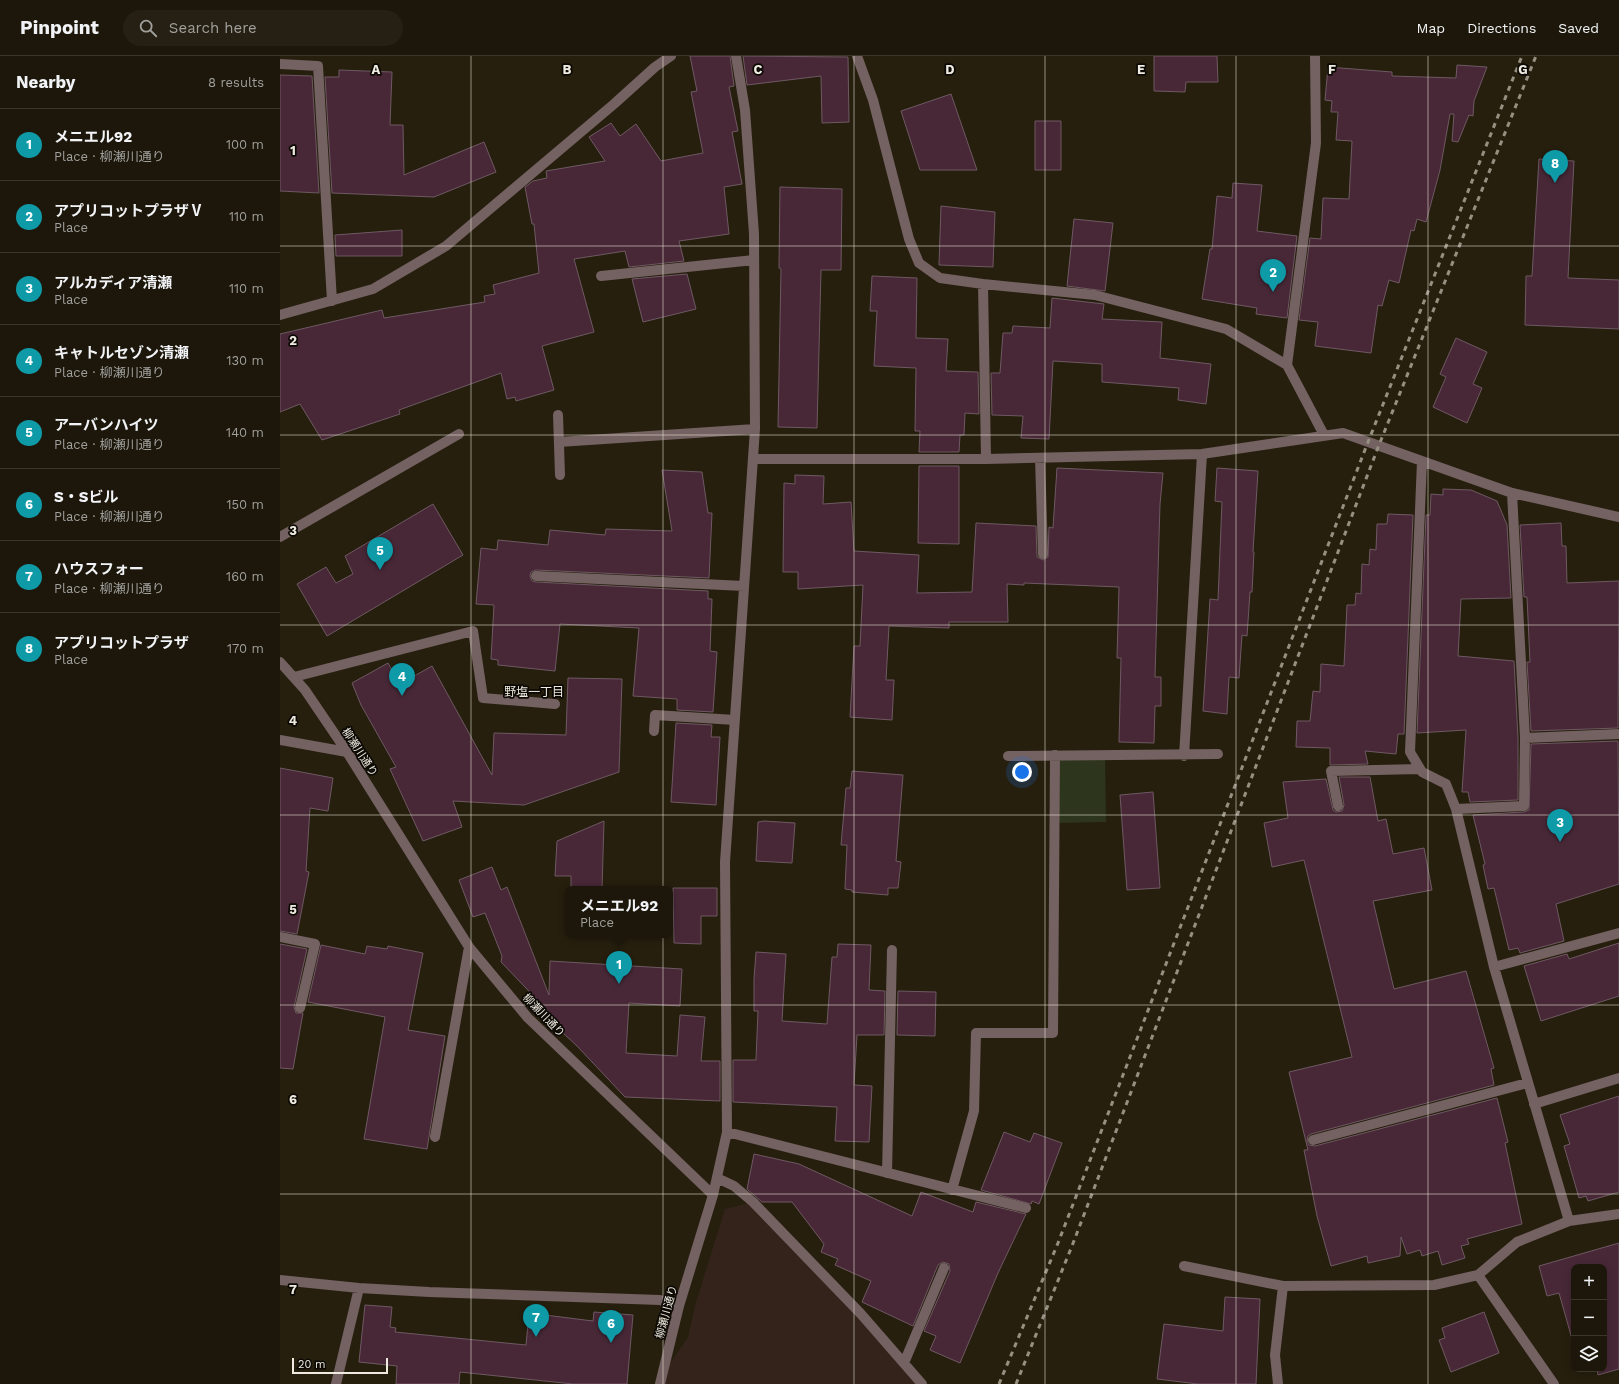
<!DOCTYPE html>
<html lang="en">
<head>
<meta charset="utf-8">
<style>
	body { margin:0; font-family:"Work Sans","Noto Sans JP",sans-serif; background:#252013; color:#f1f3f6 }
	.controls { position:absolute; right:12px; bottom:12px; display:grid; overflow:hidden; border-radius:8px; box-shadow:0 2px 10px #0003 }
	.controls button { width:36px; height:36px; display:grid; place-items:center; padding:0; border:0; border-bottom:1px solid #3a362b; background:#1c170a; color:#f1f3f6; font:20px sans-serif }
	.scale { position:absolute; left:12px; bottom:10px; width:96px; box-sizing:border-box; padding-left:4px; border:2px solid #efebe0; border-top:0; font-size:11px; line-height:14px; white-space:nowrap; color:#efebe0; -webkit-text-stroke:3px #0c0904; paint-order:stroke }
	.you { position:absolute; left:742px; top:716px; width:14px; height:14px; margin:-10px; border:3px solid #fff; border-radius:50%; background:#1a73e8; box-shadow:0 0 0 6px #1a73e833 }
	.badge { display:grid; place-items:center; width:26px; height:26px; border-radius:50%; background:#b45309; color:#fff; font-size:13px; font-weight:700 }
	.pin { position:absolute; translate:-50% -33px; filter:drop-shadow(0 1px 2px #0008) }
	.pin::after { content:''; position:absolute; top:21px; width:14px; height:12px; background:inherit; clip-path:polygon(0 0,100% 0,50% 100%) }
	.popup { position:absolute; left:285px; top:830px; width:108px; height:52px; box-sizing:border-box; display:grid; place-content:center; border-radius:8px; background:#1c170a; filter:drop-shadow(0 1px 3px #0005); font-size:13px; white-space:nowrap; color:#a09f9c }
	.popup b { font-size:15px; color:#f1f3f6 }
	.popup::after { content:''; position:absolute; left:50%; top:100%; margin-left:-8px; border:8px solid transparent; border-top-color:#1c170a }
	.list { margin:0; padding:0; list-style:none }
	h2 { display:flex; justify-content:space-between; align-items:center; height:52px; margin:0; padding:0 16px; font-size:17px }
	h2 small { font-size:13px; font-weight:400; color:#a09f9c }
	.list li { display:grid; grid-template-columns:26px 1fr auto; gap:12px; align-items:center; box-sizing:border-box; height:72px; padding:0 16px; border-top:1px solid #3a362b }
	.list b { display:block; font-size:15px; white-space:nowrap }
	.list p { margin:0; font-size:13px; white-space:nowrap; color:#a09f9c }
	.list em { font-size:13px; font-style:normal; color:#a09f9c }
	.icon { flex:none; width:22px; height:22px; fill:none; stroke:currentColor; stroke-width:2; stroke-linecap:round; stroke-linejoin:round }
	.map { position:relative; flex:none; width:1339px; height:1328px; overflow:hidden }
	header { display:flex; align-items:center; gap:24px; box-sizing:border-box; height:56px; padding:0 20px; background:#1c170a; border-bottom:1px solid #3a362b }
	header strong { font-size:19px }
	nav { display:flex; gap:22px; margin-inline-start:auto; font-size:14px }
	.search { width:280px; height:36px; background:#252013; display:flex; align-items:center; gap:10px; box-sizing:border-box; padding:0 14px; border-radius:22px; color:#a09f9c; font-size:15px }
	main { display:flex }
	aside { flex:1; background:#1c170a }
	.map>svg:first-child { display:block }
	.commercial { fill:#33231a }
	.green { fill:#2d361c }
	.building { fill:#482837; stroke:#6e5962 }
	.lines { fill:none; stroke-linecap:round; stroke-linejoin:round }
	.minor { stroke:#746161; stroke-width:10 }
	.rail { stroke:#959082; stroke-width:3; stroke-dasharray:5 5; stroke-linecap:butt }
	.grid { fill:none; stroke:#efebe0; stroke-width:1; stroke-opacity:0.55 }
	.labels { text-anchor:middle; stroke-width:3.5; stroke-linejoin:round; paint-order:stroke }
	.street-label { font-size:11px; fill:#efebe0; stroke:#0c0904 }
	.neighbourhood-label { font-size:12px; fill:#efebe0; stroke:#0c0904 }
	.grid-label { font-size:13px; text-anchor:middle; font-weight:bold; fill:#efebe0; stroke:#0c0904; stroke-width:3.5; stroke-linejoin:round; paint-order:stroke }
</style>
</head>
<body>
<header>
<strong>Pinpoint</strong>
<div class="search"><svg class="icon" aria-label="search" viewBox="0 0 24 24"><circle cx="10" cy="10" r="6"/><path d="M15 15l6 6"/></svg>Search here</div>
<nav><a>Map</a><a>Directions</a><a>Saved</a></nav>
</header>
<main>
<aside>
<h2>Nearby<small>8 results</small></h2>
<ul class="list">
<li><span class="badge" style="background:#0f9aa8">1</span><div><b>メニエル92</b><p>Place · 柳瀬川通り</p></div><em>100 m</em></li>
<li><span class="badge" style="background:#0f9aa8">2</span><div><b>アプリコットプラザⅤ</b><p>Place</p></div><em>110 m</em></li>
<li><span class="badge" style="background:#0f9aa8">3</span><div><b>アルカディア清瀬</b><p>Place</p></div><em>110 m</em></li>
<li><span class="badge" style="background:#0f9aa8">4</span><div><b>キャトルセゾン清瀬</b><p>Place · 柳瀬川通り</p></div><em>130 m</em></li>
<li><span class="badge" style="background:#0f9aa8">5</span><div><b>アーバンハイツ</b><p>Place · 柳瀬川通り</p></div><em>140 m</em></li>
<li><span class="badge" style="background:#0f9aa8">6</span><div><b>S・Sビル</b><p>Place · 柳瀬川通り</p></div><em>150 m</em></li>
<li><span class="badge" style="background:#0f9aa8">7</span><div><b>ハウスフォー</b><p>Place · 柳瀬川通り</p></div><em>160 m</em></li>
<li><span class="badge" style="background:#0f9aa8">8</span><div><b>アプリコットプラザ</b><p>Place</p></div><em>170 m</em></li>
</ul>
</aside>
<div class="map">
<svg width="1339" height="1328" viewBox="0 0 1339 1328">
	<rect width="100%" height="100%" fill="#261f0e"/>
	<path class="commercial" d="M473 1146 642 1328H380L382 1319 408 1281 416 1246 445 1153Z"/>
	<path class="green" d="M825 698 826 766 773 767 775 699Z"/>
	<path class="building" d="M410 0H450L454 30 449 31 458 75 452 76 462 128 444 131 449 178 399 185 404 205 349 211 345 195 294 203 314 276 262 290 274 334 236 345 235 341 227 343 221 317 119 354 120 358 42 384 20 348 0 356V278L102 254 104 262 205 246 204 240 215 238 213 229 259 217 254 168H252L245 131 253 125 267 122 266 115 325 105 309 81 331 67 340 80 356 68 381 105 423 97 411 36 417 35Z
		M463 0 568 1 569 66 542 67 541 20 467 29Z
		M874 0H937L938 26H906L905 36 874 35Z
		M1177 9 1207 11 1194 45 1193 60 1189 59 1178 86 1172 85 1174 58H1170L1160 114 1146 166 1137 163 1134 175 1131 174 1119 227 1109 224 1102 250 1098 249 1091 297 1035 290 1038 266 1019 264 1030 182 1041 183 1043 142 1069 143 1072 85 1056 84 1058 56H1051L1052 45 1045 44 1048 11 1112 16V20L1176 22Z
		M59 14 112 16 110 69H123L124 119 204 86 216 116 154 141 52 137 45 21H59Z
		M0 19 32 20 39 137 0 135Z
		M671 38 697 114H640L621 55Z
		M755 65H781V114H755Z
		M1259 103 1294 105 1288 222 1339 224V273L1245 269 1246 220H1252Z
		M953 127 982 129 977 175 1017 180 1007 262 976 258 977 252 922 243 930 193H932L937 140 952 142Z
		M500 131 562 133 561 214H541L537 372 498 371 501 213 499 212Z
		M661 150 715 156 713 211 659 209Z
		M794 163 833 167 825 235 787 230Z
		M122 174V200H56L55 179Z
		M407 218 416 253 363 266 352 223Z
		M592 220 637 222 636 282 668 283 666 315 698 316 699 358 685 357 684 379H680L679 396H639L640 375H635L636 312 594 310 597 255H590Z
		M772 242 824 248 822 263 882 266 880 302 931 308 926 348 898 344 899 332 822 326V308L773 305 769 383 741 382 743 360 712 359 711 317H720L723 277H732L733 270 770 272Z
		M1176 282 1207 296 1193 328 1202 332 1187 367 1153 351 1166 321 1160 318Z
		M639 410H679V488L638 487Z
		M777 412 883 417 880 448 875 621H881V650H875L874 687 839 686 841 602H837L839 531 744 527V529L727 528 728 566H669V572L609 570 606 624H614L612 664 570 661 574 590H580L583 529 518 533V516H503L504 427 515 428V419L544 420 543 448 571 446 574 495 639 499 637 537 692 536 696 467 756 470 757 501 763 504 768 501 769 471 773 472Z
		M937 412 978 415 973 496H974L972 536H970L967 580 962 579 959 622 949 621 947 658 923 655 930 543 938 544 942 446 935 445Z
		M382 414 422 416 428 457H432L429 522 256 514 251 516 250 520 252 525 256 526 428 535V543H432L430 595 437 596 433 656 397 654V643L353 640 359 572 280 568 275 615 218 609V604L211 603 214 549 196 548 201 492 217 494 218 484 268 489 270 474 325 479 326 473 392 475Z
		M1163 433 1191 434 1217 445 1227 469 1231 542 1181 543 1178 600 1234 605 1238 682V744L1190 746 1188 736H1182L1186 674 1137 677 1146 459H1150L1151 438 1163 439Z
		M153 448 183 499 47 580 17 528 46 511 56 527 73 518 65 500Z
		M1108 458 1133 459 1124 678H1118L1116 698 1085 695 1088 708 1050 709V692L1016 691 1017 665H1030L1033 635 1040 636 1041 608 1064 610 1067 549H1075L1076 537 1081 538 1082 508 1089 509 1090 493 1096 494 1097 468H1107Z
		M1281 467 1282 490H1286L1287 527 1339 525 1338 672 1251 675 1247 606H1250L1247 541H1244L1240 469Z
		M108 607 120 628 152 610 212 719 214 677 286 679 288 622 342 623 339 716 244 749 173 745 182 771 143 785 110 713 116 711 81 649 72 627Z
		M396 667 432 669 431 681H440L436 749 391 746Z
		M1338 685 1339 828 1276 848 1284 885 1240 897 1238 892 1229 894 1214 832 1208 833 1203 809 1205 808 1193 759 1244 756 1249 754 1251 688Z
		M0 712 53 722 48 755 30 752 26 815 29 816 17 878 0 875Z
		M572 715 623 719 616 805 621 806 618 832H608V839L572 836V834L565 833 567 789H561L566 732H570Z
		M1059 721H1090L1098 765 1106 763 1113 798 1144 792 1152 834 1093 845 1114 933 1186 915 1214 1012 1211 1013 1214 1029 1031 1078 1028 1080 1027 1085 1029 1089 1035 1090 1217 1042 1228 1086 1225 1087 1242 1168 1187 1183 1189 1188 1181 1190 1185 1202 1162 1209 1158 1195 1142 1200 1140 1194 1127 1198 1121 1181 1120 1200 1088 1207 1087 1200 1051 1210 1037 1160 1024 1094H1028L1009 1016 1072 1001 1024 804 992 811 984 767 1008 762 1003 726 1046 723 1053 754 1056 756 1062 755 1064 749Z
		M873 736 880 832 847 834 840 739Z
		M324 765 322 833H291V820H275L277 785Z
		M484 765 515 767 512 807 476 805 478 766Z
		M212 811 221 834 227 831 269 939 270 905 402 913 400 950 349 947 346 997 397 1000 400 959 425 961 421 1005H440V1045L345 1041 297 990 267 962 268 955 221 906 222 900 205 857 193 861 179 824Z
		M393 832H437V860H421V888L394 887Z
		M1339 887V940L1261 965 1244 910 1287 898 1289 903Z
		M0 888 27 893 14 951 16 957H23L13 1013 0 1012Z
		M558 888 591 889 589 934 605 935 604 979H577L574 1029 592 1030 589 1086 555 1085 557 1051 453 1046V1004H476L478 955H474V923L476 896 506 898 502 965 547 968 552 901H557Z
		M41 889 85 898 87 890 107 893 108 890 143 897 128 974 165 980 147 1093 84 1083 105 961 28 946Z
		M618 935 656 936 655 980 617 979Z
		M1339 1040V1136L1308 1145 1306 1140 1299 1142 1284 1090 1290 1088 1280 1059Z
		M724 1076 750 1086 754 1077 782 1087 759 1148 752 1145 751 1148 701 1134Z
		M474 1098 519 1108 632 1160 641 1136 693 1156 696 1146 746 1158 718 1217 680 1307 650 1294 656 1280 644 1275 670 1215 669 1208 663 1206 658 1209 633 1270 582 1246 591 1225 555 1209 558 1203 541 1196 544 1188 512 1146H482L467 1133Z
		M1339 1187V1313L1318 1319 1317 1313H1324V1211H1294V1282L1292 1283 1279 1237 1267 1240 1259 1210Z
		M945 1241 980 1243 976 1328H918L877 1323 884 1268 943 1275Z
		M85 1249 112 1251 110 1271 116 1272 115 1276 246 1289 249 1257 313 1265 314 1256 353 1259 347 1328H293L180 1316 179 1328H116L117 1310 79 1306Z
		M1204 1256 1219 1297 1171 1316 1159 1284 1165 1282 1162 1272Z"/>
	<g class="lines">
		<path class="minor" d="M577 0 593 44 629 183 639 207 660 222 703 228 815 239 946 273 1007 309 1044 379
			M0 8 38 10 52 245
			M321 220 474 204
			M703 228 706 403
			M0 259 93 233 166 190 334 48 375 11 391 0
			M1007 309 1036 87 1035 0
			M278 359 280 419
			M279 386 475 373
			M760 402 763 498
			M473 403H706L922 398 1063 377 1232 437 1339 461
			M1142 405 1130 696 1142 716 1166 728 1176 753 1214 911 1289 1165 1237 1186 1198 1219
			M0 481 179 378
			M256 520 464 530
			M0 606 25 634 67 696 189 891 248 962 433 1139 399 1250 380 1328
			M14 621 193 575 203 642 275 648
			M374 675 375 659 455 664
			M1245 682 1339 678
			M0 684 67 696
			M728 700 938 698
			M904 700 922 398
			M1058 750 1051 715 1140 713
			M1176 753 1244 750 1245 682 1232 437
			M0 881 35 888 20 952
			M1214 911 1339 877
			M1254 1048 1339 1022
			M447 1076 746 1152
			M155 1081 189 891
			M1033 1084 1247 1027
			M607 1117 612 894
			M437 1122 454 1130 473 1146 581 1258 642 1328
			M672 1134 694 1055 696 977H773L775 699
			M433 1139 447 1076 445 806 475 373 474 178 465 54 456 0
			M1289 1165 1339 1158
			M904 1210 1003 1230 1154 1229 1198 1219 1274 1328
			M0 1224 79 1232 149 1236 380 1244 399 1250
			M624 1307 664 1212
			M56 1328 79 1232
			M998 1328 995 1299 1003 1230"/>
		<path class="rail" d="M719 1328 778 1187 1088 386 1242 0
			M736 1328 792 1190 1099 389 1256 0"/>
	</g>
	<path class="grid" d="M191 0V1328M383 0V1328M574 0V1328M765 0V1328M956 0V1328M1148 0V1328M0 190H1339M0 379H1339M0 569H1339M0 759H1339M0 949H1339M0 1138H1339"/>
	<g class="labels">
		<g class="street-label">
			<text transform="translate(80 696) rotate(57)" y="4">柳瀬川通り</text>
			<text transform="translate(264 959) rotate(46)" y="4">柳瀬川通り</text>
			<text transform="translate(386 1256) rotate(-75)" y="4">柳瀬川通り</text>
		</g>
		<g class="neighbourhood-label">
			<text x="254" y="640">野塩一丁目</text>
		</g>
	</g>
	<g class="grid-label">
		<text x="96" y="18">A</text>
		<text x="287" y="18">B</text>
		<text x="478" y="18">C</text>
		<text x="670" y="18">D</text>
		<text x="861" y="18">E</text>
		<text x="1052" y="18">F</text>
		<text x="1243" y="18">G</text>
		<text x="13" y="99">1</text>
		<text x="13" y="289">2</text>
		<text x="13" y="479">3</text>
		<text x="13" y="669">4</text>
		<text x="13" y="858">5</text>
		<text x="13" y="1048">6</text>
		<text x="13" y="1238">7</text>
	</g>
</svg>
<div class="controls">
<button>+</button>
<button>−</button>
<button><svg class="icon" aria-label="layers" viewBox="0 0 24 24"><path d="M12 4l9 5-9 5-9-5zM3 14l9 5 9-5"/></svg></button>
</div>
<div class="scale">20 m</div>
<div class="you"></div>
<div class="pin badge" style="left:339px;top:928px;background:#0f9aa8">1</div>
<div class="popup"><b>メニエル92</b>Place</div>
<div class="pin badge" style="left:993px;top:236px;background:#0f9aa8">2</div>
<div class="pin badge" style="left:1280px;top:786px;background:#0f9aa8">3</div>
<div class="pin badge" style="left:122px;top:640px;background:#0f9aa8">4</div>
<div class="pin badge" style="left:100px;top:514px;background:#0f9aa8">5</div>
<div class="pin badge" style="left:331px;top:1287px;background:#0f9aa8">6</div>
<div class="pin badge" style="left:256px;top:1281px;background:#0f9aa8">7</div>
<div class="pin badge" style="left:1275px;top:127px;background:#0f9aa8">8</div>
</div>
</main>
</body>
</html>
